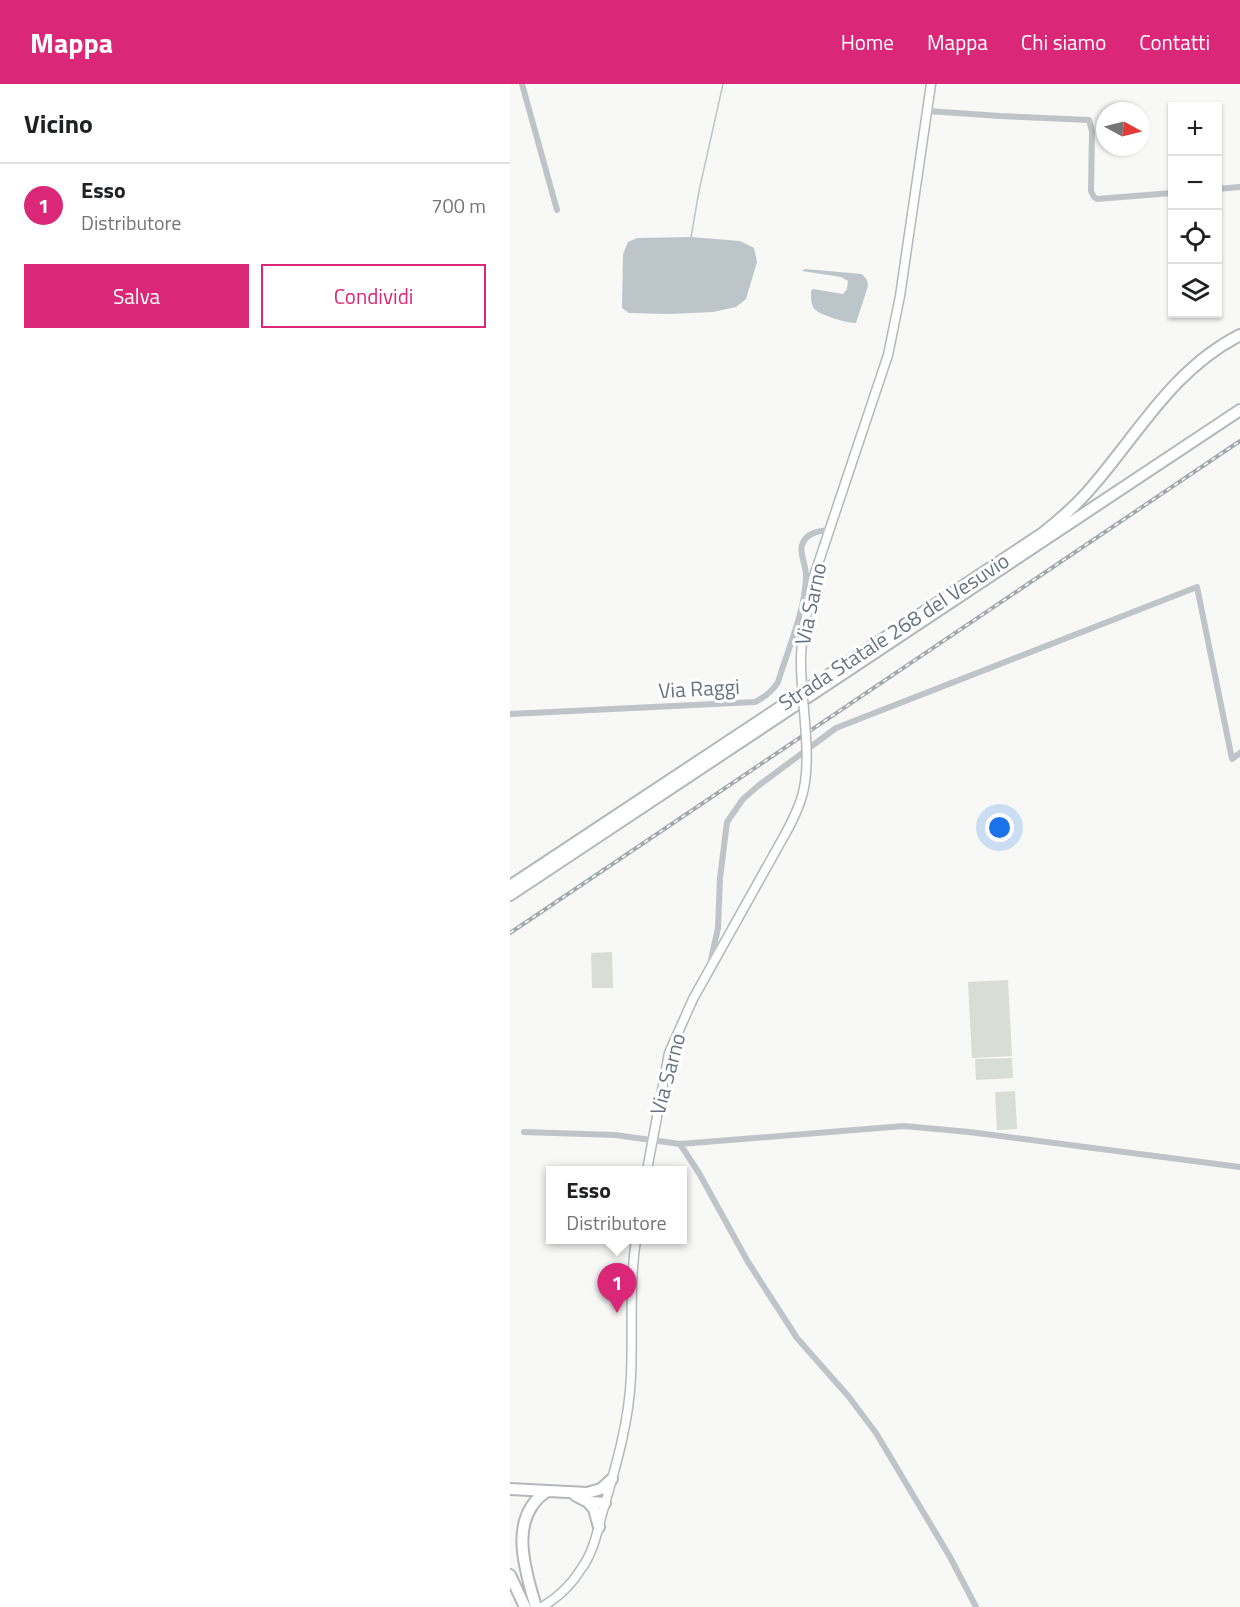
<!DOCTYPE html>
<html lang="it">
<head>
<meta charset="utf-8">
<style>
	body { margin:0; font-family:"Titillium Web",sans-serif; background:#f2f2f2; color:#202124 }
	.controls { position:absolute; right:18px; top:18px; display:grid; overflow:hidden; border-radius:0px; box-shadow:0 2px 4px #0004 }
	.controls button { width:54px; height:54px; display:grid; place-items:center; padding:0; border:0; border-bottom:2px solid #e0e0e0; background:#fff; color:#202124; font:30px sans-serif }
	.compass { position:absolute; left:586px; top:18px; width:54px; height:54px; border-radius:50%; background:#fff; box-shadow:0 2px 4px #0004; rotate:97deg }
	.you { position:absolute; left:490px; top:744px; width:21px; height:21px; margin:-15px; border:4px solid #fff; border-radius:50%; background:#1a73e8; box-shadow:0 0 0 9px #1a73e833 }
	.badge { display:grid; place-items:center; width:39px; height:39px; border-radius:50%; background:#db2777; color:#fff; font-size:20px; font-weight:700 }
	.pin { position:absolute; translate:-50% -50px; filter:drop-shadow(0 2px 3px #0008) }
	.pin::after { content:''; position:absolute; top:32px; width:21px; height:18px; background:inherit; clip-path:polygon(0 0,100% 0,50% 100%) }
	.popup { position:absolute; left:36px; top:1082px; width:141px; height:78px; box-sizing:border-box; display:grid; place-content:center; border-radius:0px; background:#fff; filter:drop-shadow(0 2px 4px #0005); font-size:20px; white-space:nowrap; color:#757577 }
	.popup b { font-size:22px; color:#202124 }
	.popup::after { content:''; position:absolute; left:50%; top:100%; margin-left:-12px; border:12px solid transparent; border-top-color:#fff }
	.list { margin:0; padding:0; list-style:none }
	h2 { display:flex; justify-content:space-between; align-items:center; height:78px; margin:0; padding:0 24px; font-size:26px }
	h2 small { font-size:20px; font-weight:400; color:#757577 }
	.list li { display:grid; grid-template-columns:39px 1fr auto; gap:18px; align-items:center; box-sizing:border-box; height:84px; padding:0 24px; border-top:2px solid #e0e0e0 }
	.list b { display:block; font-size:22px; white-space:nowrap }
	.list p { margin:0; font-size:20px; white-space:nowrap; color:#757577 }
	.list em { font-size:20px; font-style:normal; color:#757577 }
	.actions { display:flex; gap:12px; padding:18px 24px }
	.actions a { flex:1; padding:14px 0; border:2px solid #db2777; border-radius:0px; text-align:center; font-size:21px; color:#db2777 }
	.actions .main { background:#db2777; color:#fff }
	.icon { flex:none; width:33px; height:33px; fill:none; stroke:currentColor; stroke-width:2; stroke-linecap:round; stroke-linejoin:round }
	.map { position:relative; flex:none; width:730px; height:1523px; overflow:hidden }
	header { display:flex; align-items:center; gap:36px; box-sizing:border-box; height:84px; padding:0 30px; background:#db2777; color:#fff }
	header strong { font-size:28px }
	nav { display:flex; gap:33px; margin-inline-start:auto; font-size:21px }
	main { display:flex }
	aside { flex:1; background:#fff }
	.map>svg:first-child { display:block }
	.green { fill:#d8ddd5 }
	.water { fill:#bbc5ca }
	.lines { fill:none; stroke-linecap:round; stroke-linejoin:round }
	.stream { stroke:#bbc5ca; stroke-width:1.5 }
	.secondary-casing { stroke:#b2b8bc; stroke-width:11 }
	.highway-casing { stroke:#b3b7bb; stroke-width:14 }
	.street { stroke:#bfc4c8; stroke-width:6 }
	.secondary { stroke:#fff; stroke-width:8 }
	.highway { stroke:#fff; stroke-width:10 }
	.rail-casing { stroke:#a1a8ad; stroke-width:4 }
	.rail { stroke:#fff; stroke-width:1.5; stroke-dasharray:4.5; stroke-linecap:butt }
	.secondary-bridge-casing { stroke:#b2b8bc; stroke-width:11; stroke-linecap:butt }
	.secondary-bridge { stroke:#fff; stroke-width:8 }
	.labels { text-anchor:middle; stroke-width:6; stroke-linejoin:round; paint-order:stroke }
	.street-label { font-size:21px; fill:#657480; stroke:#fff }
</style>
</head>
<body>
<header>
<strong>Mappa</strong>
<nav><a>Home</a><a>Mappa</a><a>Chi siamo</a><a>Contatti</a></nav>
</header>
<main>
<aside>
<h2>Vicino<small></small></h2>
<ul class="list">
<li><span class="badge">1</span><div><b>Esso</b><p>Distributore</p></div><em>700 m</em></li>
</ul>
<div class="actions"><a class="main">Salva</a><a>Condividi</a></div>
</aside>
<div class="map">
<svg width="730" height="1523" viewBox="0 0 730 1523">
	<rect width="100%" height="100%" fill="#f8f8f6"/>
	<path class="green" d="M102 868 103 904H82L81 869Z
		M498 896 502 972 462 974 458 898Z
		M502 974 503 994 466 996 465 975Z
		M505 1007 507 1045 487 1046 485 1008Z"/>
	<path class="water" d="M181 153 230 157 244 164 247 178 236 215 226 223 203 228 160 230 119 229 112 224 113 170 118 158 127 154Z
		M295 185 352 190 357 196 358 202 346 239C337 239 307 231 303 223 301 219 301 212 301 207L303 205 333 210 337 205 338 197 331 193 292 187Z"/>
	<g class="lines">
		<path class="stream" d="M181 153 189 107 213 0"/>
		<defs>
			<path id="secondary" d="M296 534 303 495 378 271 390 212 421 0
				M137 1086 159 969 183 915 264 770
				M32 1523C47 1514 62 1500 71 1485 83 1469 87 1449 92 1430 105 1385 119 1340 121 1292 123 1247 119 1201 126 1156"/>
			<path id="highway" d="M0 802 533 449C552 434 570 418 586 398 631 345 665 284 730 251
				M0 811 730 326
				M0 1405 77 1409 91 1405 102 1395
				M65 1411 78 1418 95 1419
				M78 1418 84 1425 89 1443
				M0 1491 15 1523
				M26 1523C12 1478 0 1432 37 1407"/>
		</defs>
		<use href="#secondary" class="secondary-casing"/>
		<use href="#highway" class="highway-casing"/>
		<path class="street" d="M12 0 47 126
			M418 27 490 32 579 36 582 47 581 107 584 113 587 115 662 109
			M708 105 730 103
			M0 630 245 618C255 613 262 608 268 598 278 565 295 527 296 493 297 483 289 470 292 461 296 449 308 447 319 446
			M200 880 208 844 210 794 217 738 233 715 248 702 326 644 687 503 722 675 730 669
			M14 1048 105 1051 170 1060 394 1042 459 1048 730 1083
			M170 1060 189 1089 238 1178 287 1254 339 1313 366 1349 440 1473 466 1523"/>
		<use href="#secondary" class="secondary"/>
		<use href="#highway" class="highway"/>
		<defs>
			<path id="rail" d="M0 849 730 357"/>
		</defs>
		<use href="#rail" class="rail-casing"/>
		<use href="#rail" class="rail"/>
		<defs>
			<path id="secondary-bridge" d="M264 770C274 752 286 733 292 712 303 675 291 619 291 579 290 564 294 549 296 534"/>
		</defs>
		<use href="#secondary-bridge" class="secondary-bridge-casing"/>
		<use href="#secondary-bridge" class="secondary-bridge"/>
	</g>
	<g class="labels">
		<g class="street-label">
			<text transform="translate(301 520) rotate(-78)" y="7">Via Sarno</text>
			<text transform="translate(384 548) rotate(-33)" y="7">Strada Statale 268 del Vesuvio</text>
			<text transform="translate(189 605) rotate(-3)" y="7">Via Raggi</text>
			<text transform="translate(158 990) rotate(-75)" y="7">Via Sarno</text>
		</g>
	</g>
</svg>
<div class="controls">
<button>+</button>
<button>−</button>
<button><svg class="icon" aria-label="locate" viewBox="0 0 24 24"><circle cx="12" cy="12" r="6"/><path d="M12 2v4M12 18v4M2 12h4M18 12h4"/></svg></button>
<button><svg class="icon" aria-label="layers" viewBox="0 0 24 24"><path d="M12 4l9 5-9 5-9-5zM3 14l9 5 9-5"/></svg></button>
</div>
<svg class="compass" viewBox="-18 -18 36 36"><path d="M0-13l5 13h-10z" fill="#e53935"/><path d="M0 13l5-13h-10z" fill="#757577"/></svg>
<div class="you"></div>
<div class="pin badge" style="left:107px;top:1229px">1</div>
<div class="popup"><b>Esso</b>Distributore</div>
</div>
</main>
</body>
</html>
